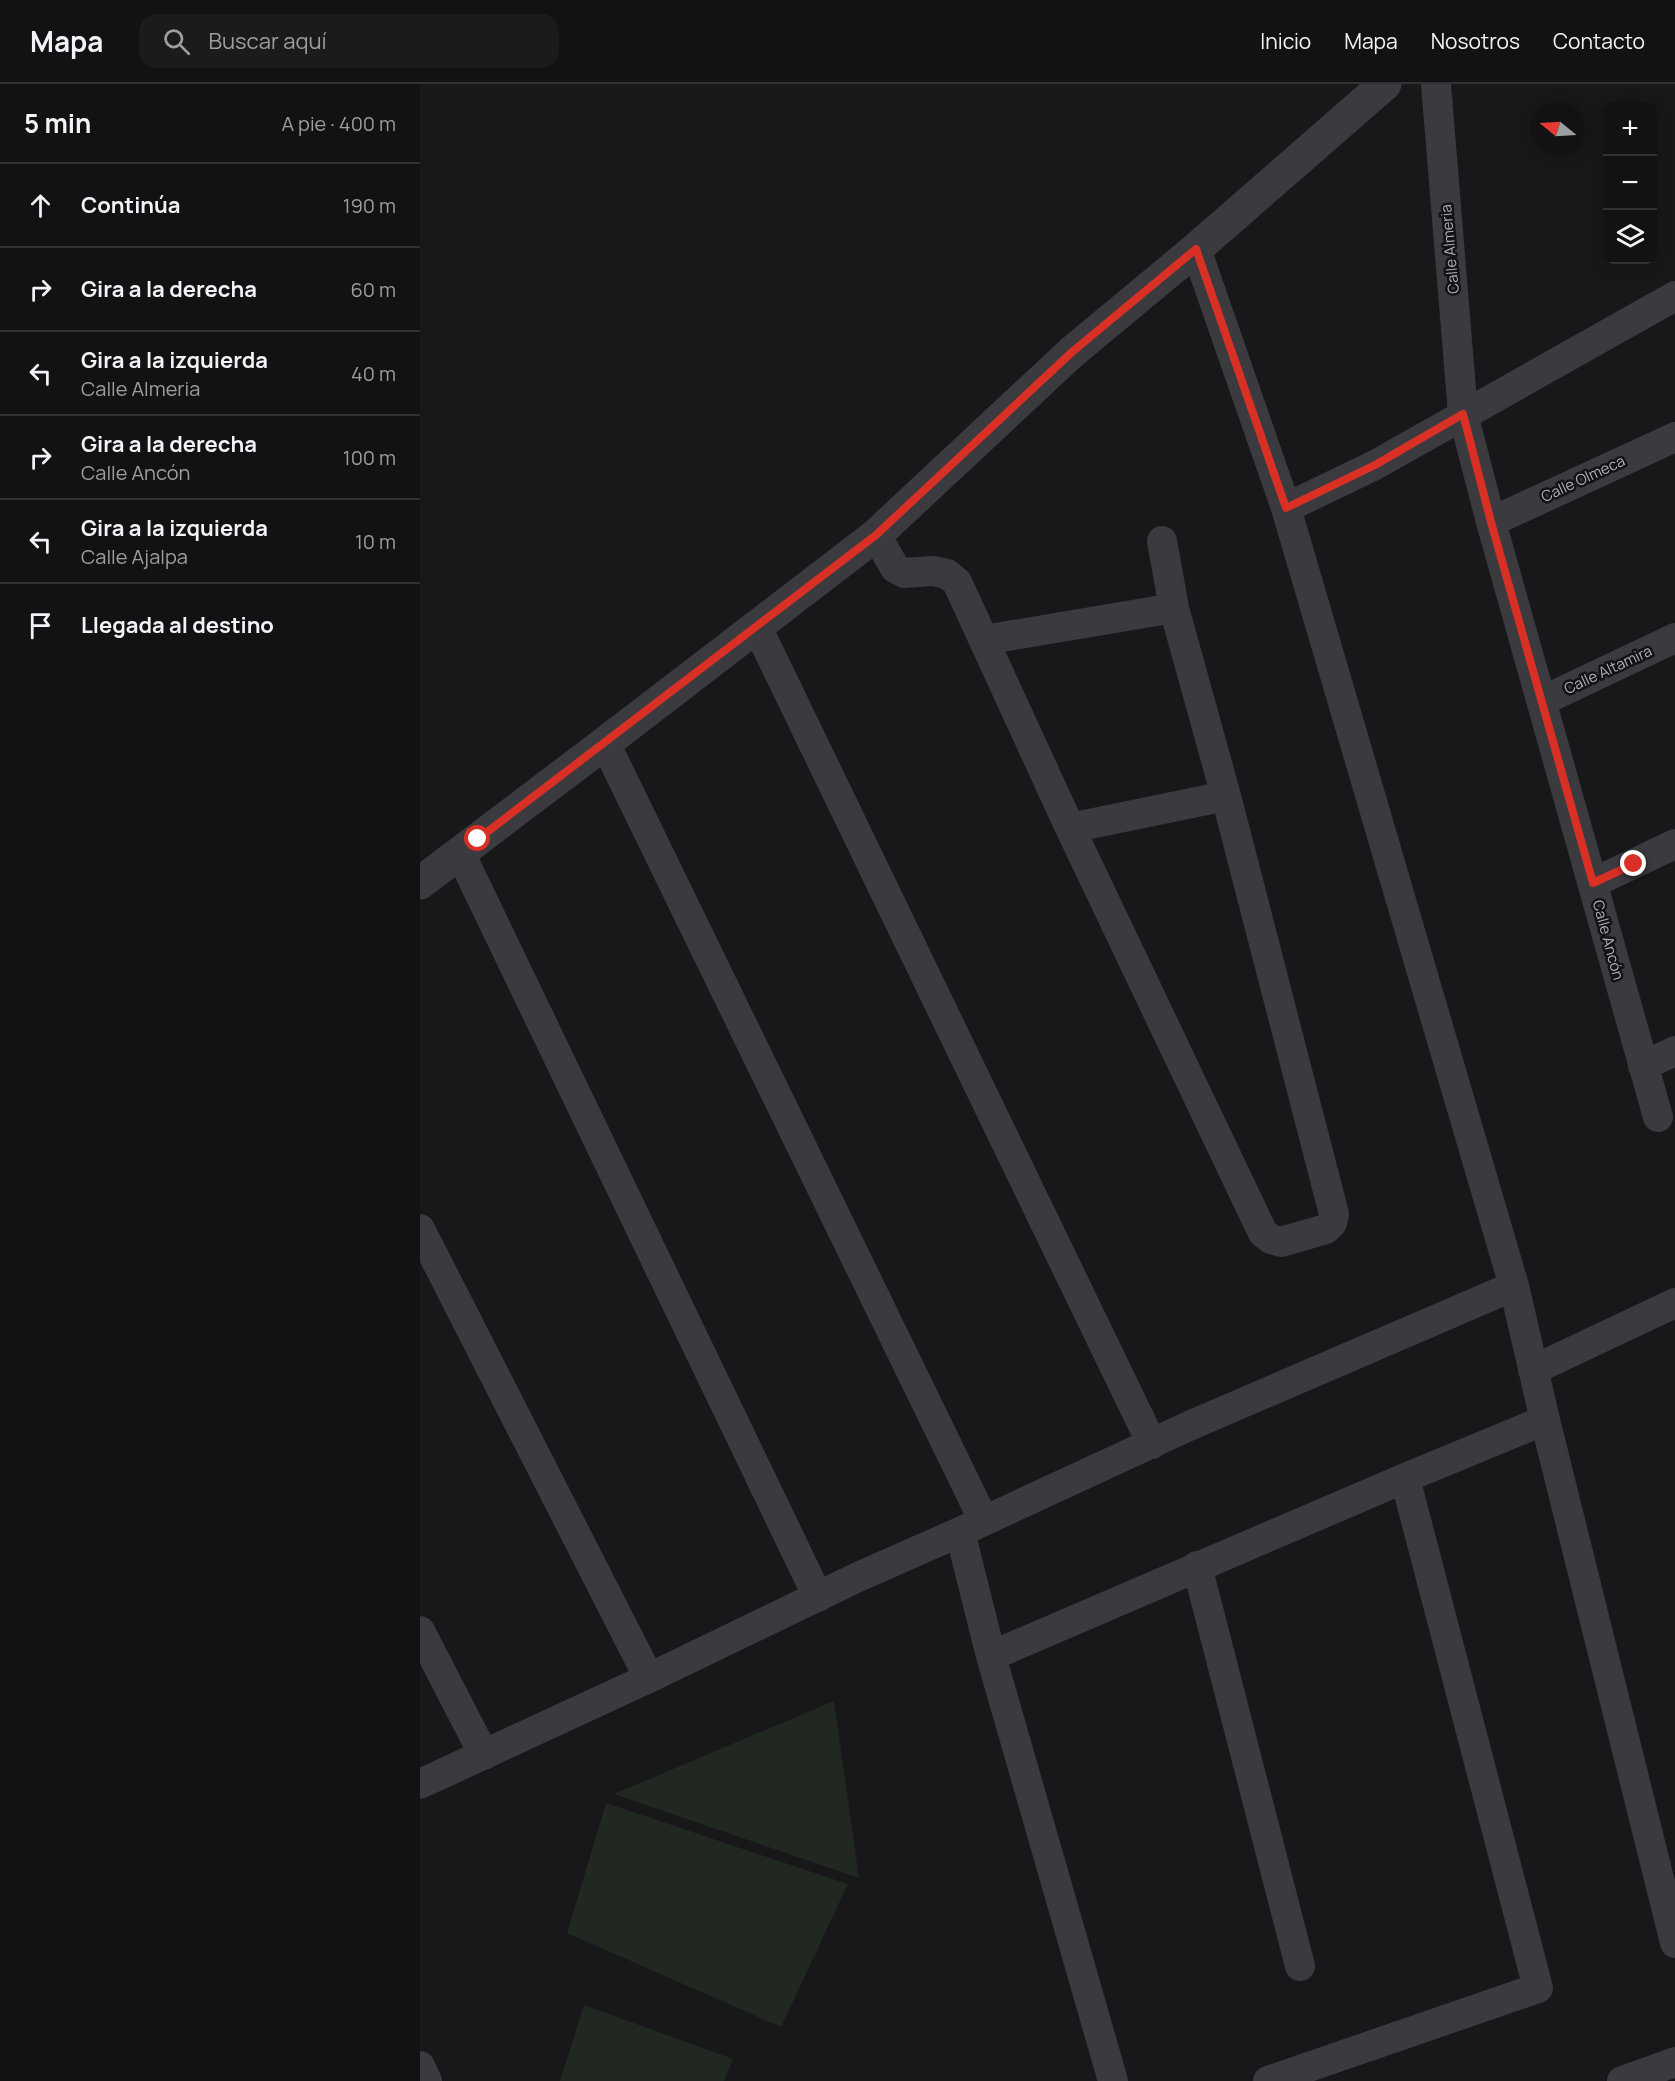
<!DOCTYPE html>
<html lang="es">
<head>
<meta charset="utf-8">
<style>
	body { margin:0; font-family:Manrope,sans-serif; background:#1b1b1d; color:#f1f3f6 }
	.controls { position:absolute; right:18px; top:18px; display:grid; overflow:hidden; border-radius:12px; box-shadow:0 3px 15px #0003 }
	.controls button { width:54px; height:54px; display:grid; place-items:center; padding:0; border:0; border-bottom:2px solid #313234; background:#121214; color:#f1f3f6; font:30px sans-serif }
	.compass { position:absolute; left:1111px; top:18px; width:54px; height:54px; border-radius:50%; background:#121214; box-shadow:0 3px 15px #0003; rotate:288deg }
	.stop { position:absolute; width:18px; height:18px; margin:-14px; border:4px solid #d93025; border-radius:50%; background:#fff }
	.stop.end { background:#d93025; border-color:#fff; box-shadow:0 2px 6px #0008 }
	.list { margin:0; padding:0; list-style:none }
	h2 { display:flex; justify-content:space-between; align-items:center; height:78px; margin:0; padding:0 24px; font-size:26px }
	h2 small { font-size:20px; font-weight:400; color:#9c9ea0 }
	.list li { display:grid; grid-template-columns:39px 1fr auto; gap:18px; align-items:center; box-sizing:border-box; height:84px; padding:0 24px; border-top:2px solid #313234 }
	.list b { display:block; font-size:22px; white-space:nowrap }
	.list p { margin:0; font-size:20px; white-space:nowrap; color:#9c9ea0 }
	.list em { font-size:20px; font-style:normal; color:#9c9ea0 }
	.icon { flex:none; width:33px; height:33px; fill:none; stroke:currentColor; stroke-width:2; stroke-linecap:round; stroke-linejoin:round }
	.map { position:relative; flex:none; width:1255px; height:1997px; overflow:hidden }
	header { display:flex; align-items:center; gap:36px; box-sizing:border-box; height:84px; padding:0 30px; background:#121214; border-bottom:2px solid #313234 }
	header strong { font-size:28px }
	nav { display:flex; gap:33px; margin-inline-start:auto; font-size:21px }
	.search { width:420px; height:54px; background:#1b1b1d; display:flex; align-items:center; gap:15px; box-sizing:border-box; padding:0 21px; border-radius:18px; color:#9c9ea0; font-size:22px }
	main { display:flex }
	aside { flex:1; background:#121214 }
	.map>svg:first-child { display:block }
	.green { fill:#202821 }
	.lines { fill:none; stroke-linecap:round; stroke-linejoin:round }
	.minor { stroke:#3a3a3f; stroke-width:30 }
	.tertiary { stroke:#3a3a3f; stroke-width:33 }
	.route { stroke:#d93025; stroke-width:8 }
	.labels { text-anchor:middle; stroke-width:5; stroke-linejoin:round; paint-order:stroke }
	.street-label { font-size:15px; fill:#acb0b9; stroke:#131315 }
</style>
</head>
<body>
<header>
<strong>Mapa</strong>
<div class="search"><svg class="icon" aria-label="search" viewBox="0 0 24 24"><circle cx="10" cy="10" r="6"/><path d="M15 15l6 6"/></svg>Buscar aquí</div>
<nav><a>Inicio</a><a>Mapa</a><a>Nosotros</a><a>Contacto</a></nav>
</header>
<main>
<aside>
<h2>5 min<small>A pie · 400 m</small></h2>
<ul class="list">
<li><svg class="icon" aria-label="ahead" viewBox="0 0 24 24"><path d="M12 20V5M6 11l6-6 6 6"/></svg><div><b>Continúa</b></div><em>190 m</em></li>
<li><svg class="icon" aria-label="right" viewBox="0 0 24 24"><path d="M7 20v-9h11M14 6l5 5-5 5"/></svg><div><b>Gira a la derecha</b></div><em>60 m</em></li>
<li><svg class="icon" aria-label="left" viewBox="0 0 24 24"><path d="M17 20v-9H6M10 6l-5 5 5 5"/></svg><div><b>Gira a la izquierda</b><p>Calle Almeria</p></div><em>40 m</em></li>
<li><svg class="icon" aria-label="right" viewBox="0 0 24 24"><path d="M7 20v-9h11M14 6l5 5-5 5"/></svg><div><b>Gira a la derecha</b><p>Calle Ancón</p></div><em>100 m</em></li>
<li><svg class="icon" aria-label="left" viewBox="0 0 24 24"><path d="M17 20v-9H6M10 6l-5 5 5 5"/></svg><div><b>Gira a la izquierda</b><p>Calle Ajalpa</p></div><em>10 m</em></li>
<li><svg class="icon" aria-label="arrive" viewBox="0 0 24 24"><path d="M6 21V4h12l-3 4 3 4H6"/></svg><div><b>Llegada al destino</b></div></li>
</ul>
</aside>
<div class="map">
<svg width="1255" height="1997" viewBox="0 0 1255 1997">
	<rect width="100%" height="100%" fill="#18181a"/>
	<path class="green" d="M414 1617 439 1794 194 1710Z
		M186 1719 428 1800 361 1943 147 1849Z
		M164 1921 313 1975 304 1997H140Z"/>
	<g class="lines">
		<path class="minor" d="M1016 0 1043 330 1071 438 1238 1033
			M776 165 866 424 1094 1202 1125 1336 1255 1859
			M866 424 955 381 1255 212
			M1071 438 1255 353
			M456 451 475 484 484 489 513 487 527 490 537 498 650 744 843 1149 851 1155 861 1158 906 1145 912 1139 914 1130 806 712 754 524 742 457
			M337 543 732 1360
			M564 556 754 524
			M1122 617 1255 554
			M185 659 564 1437
			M650 744 806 712
			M40 769 398 1513
			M1173 799 1255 760
			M1223 982 1255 967
			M0 1145 229 1594
			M1113 1286 1255 1219
			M540 1448 571 1572 693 1997
			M777 1482 880 1882
			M0 1547 64 1671
			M571 1572 985 1394
			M0 1700 229 1594 438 1493 540 1448 769 1342 1094 1202
			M0 1982 7 1997
			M848 1997 1118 1904 985 1394 1125 1336
			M1202 1997 1255 1978"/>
		<path class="tertiary" d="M0 799 185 659 456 451 652 268 776 165 965 0"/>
	</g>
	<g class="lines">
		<path class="route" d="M58 755 456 451 652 268 776 165 866 424 955 381 1043 330 1071 438 1173 799 1214 780"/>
	</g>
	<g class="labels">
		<g class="street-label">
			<text transform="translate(1030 165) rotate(-95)" y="5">Calle Almeria</text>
			<text transform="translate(1163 395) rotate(-25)" y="5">Calle Olmeca</text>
			<text transform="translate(1188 586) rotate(-25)" y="5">Calle Altamira</text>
			<text transform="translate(1188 856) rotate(75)" y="5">Calle Ancón</text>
		</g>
	</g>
</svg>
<div class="controls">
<button>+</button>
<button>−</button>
<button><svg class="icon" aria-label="layers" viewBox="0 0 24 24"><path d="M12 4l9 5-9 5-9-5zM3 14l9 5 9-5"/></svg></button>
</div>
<svg class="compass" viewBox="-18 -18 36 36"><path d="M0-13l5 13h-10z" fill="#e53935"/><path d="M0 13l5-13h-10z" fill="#9c9ea0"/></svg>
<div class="stop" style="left:58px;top:755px"></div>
<div class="stop end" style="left:1214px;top:780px"></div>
</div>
</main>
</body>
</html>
